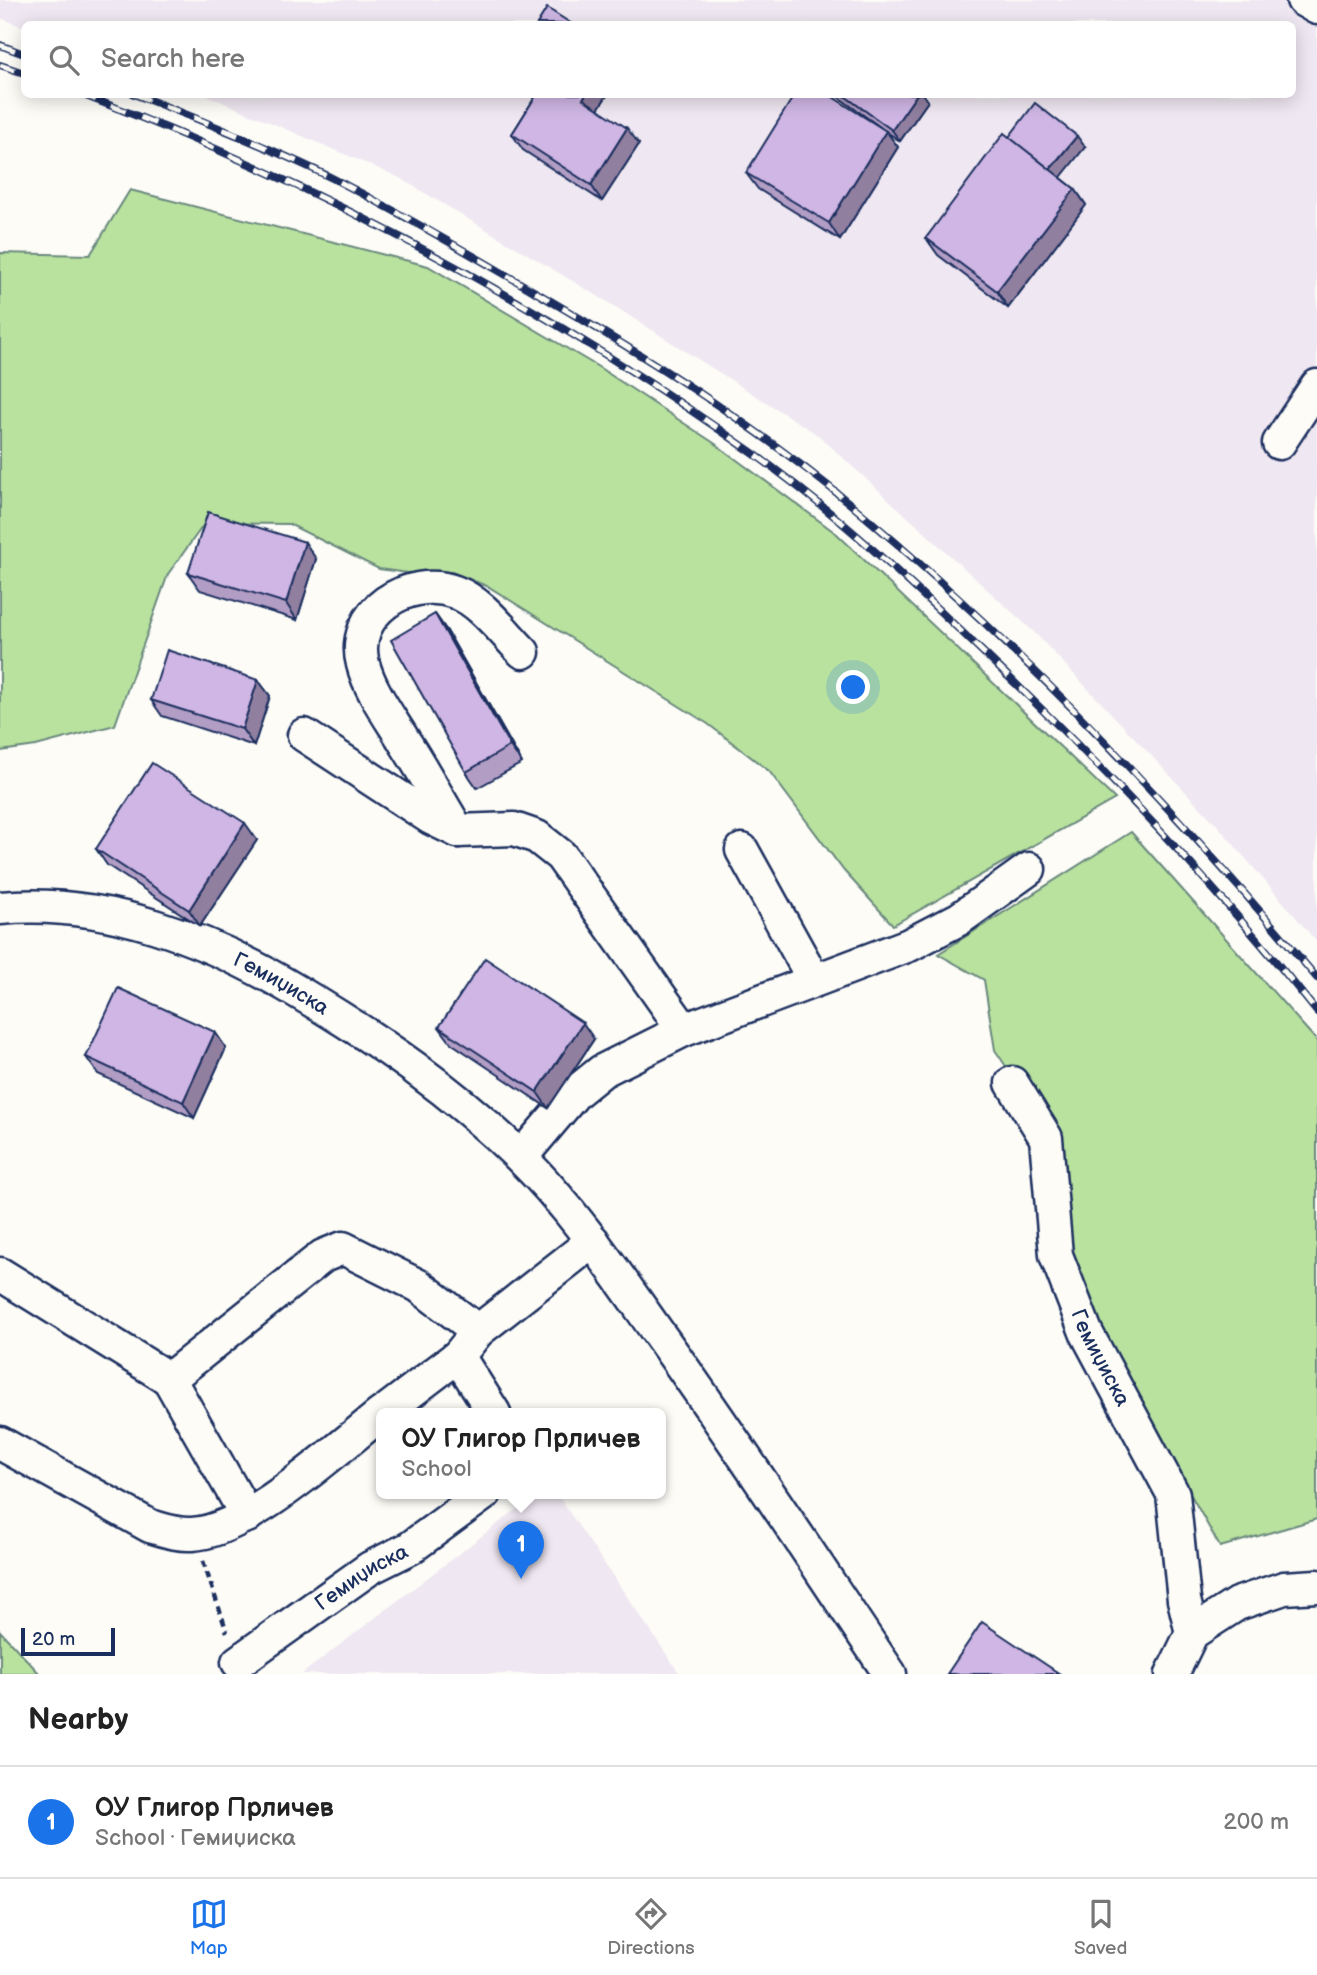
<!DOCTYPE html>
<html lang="en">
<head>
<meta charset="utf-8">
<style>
	body { margin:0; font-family:"Balsamiq Sans",sans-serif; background:#f2f2f2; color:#222 }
	.scale { position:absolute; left:21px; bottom:18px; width:94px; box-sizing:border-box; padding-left:7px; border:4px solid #1b2f5e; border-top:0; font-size:19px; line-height:24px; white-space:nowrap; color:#1b2f5e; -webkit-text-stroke:5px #fdfcf7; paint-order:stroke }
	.you { position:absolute; left:854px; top:688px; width:24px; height:24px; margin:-18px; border:5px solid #fff; border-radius:50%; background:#1a73e8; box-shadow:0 0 0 10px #1a73e833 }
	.badge { display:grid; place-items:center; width:46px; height:46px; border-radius:50%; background:#1a73e8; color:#fff; font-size:23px; font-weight:700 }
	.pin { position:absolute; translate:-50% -58px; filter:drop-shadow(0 2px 4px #0008) }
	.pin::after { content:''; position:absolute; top:37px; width:24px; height:21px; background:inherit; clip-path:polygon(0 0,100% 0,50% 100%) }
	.popup { position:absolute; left:376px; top:1408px; width:290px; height:91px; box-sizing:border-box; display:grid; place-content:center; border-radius:10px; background:#fff; filter:drop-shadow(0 2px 5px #0005); font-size:23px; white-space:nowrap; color:#767676 }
	.popup b { font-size:26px; color:#222 }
	.popup::after { content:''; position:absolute; left:50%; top:100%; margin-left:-14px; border:14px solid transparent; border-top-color:#fff }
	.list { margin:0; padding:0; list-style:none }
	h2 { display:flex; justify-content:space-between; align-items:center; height:91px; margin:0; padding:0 28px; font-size:30px }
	h2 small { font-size:23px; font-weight:400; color:#767676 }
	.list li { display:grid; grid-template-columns:46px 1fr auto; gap:21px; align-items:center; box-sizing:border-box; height:112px; padding:0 28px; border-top:2px solid #e0e0e0 }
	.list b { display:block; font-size:26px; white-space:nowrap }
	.list p { margin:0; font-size:23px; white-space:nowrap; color:#767676 }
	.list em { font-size:23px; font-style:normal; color:#767676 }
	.icon { flex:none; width:38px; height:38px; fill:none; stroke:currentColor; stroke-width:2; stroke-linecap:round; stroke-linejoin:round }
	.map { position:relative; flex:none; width:1317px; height:1674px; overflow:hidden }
	.search { position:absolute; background:#fff; box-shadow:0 4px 18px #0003; left:21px; right:21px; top:21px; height:77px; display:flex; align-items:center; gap:18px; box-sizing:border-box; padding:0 24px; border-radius:10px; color:#767676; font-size:26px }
	.sheet { height:203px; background:#fff }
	nav { display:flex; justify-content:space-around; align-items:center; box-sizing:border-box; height:98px; border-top:2px solid #e0e0e0; background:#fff; font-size:19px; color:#767676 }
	nav a { display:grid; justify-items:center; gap:4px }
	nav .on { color:#1a73e8 }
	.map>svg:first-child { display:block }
	.built { fill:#efe7f1 }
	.green { fill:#b9e29e; stroke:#6a887e; stroke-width:2 }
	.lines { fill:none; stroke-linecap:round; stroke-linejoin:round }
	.minor-casing { stroke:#1b2f5e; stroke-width:37 }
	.path { stroke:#1b2f5e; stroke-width:4.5; stroke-dasharray:7 5; stroke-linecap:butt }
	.minor { stroke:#fdfcf7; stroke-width:32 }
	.rail-casing { stroke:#1b2f5e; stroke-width:8 }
	.rail { stroke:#fdfcf7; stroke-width:5; stroke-dasharray:16; stroke-linecap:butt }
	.wall { fill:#b29dc4; stroke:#1b2f5e; stroke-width:2 }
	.shaded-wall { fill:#917fa0; stroke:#1b2f5e; stroke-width:2 }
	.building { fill:#cfb6e4; stroke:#1b2f5e; stroke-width:2 }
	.labels { text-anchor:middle; stroke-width:6; stroke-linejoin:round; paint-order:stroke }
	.street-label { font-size:21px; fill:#1b2f5e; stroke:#fdfcf7 }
</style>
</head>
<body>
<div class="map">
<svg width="1317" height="1674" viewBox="0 0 1317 1674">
	<rect width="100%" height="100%" fill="#fdfcf7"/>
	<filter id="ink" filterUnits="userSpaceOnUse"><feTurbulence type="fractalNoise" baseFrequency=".0143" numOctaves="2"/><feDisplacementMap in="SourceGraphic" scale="14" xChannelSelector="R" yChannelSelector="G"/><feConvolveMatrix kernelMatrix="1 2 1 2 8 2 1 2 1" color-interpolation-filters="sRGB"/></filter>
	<g filter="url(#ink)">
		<path class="built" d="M0 0H1317V942L1218 826 1035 633 818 435 606 301 398 177 206 95 1292 94V24H24V27L0 18Z
			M538 1493H556L680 1674H302Z"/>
		<path class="green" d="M130 190 428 266 600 368 714 443 837 534 1115 799 893 925 844 871 769 771 708 724 489 587 452 572 415 574 379 569 289 524 205 523 168 574 115 725 36 746 0 751V253L90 255Z
			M1131 832 1317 1041V1519L1220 1547 1107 1345 1073 1267 1063 1151 995 1050 984 980 938 954Z
			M0 1631 40 1674H0Z"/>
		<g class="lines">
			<defs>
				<g id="minor">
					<path d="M1303 0 1317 8"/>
					<path d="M1279 443 1317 386"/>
					<path d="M304 735 431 818 458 831 514 829 537 837 561 856 684 1030"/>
					<path d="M458 831C440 802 424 772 406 744 391 719 370 691 363 664 349 612 409 575 455 592 482 602 503 632 523 652"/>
					<path d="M742 850 814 980"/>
					<path id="s1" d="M0 908C104 898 210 939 298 992 377 1039 455 1092 520 1157 574 1210 617 1275 661 1337 740 1447 814 1561 890 1674"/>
					<path id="s2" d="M1012 1083 1046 1138 1056 1255 1086 1332 1173 1494 1184 1600 1192 1633"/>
					<path d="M521 1157 576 1092 602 1071 684 1030 909 945 959 919 1029 869"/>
					<path d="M0 1274 169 1379 247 1516"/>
					<path d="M458 1356 494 1413"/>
					<path d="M169 1379 323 1256 343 1248 419 1286 478 1331"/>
					<path d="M383 1413 458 1356 478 1331 593 1241"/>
					<path d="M0 1443 150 1526C164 1530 177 1535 192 1534 249 1531 335 1450 381 1414"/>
					<path id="s3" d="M238 1662 370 1568 410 1548 485 1493"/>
					<path d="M1172 1674 1192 1633 1237 1604 1284 1588 1317 1586"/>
				</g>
			</defs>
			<use href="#minor" class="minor-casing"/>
			<path class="path" d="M203 1561 227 1632"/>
			<use href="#minor" class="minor"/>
			<defs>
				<path id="rail" d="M0 45 24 54
					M0 65 24 73
					M81 94C318 184 544 305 750 451 835 511 912 584 987 656 1104 768 1216 885 1317 1012
					M134 94C201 120 269 147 334 179 403 214 470 254 537 293 647 357 757 426 854 507 1023 648 1176 810 1317 978"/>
			</defs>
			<use href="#rail" class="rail-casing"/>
			<use href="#rail" class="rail"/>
		</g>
		<path class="wall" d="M537 94H608L598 109 639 144 602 201 523 150 512 134Z
			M834 94H923L928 101 900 141 887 132 898 147 840 240 758 189 746 173 880 127Z
			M1009 137 1085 147 1060 177 1075 189 1086 205 1008 308 938 255 926 238Z
			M316 559 297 620 200 590 188 573Z
			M435 614 447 631 522 763 477 788 466 772Z
			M258 680 270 696 254 746 162 716 151 700Z
			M257 840 200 926 107 865 96 849Z
			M439 1027 594 1039 548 1108 451 1043Z
			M215 1032 226 1048 194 1118 98 1074 86 1057Z"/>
		<path class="shaded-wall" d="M586 94H608L594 115 583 99Z
			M917 94H923L928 101 900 141 892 130Z
			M627 128 639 144 602 201 591 185Z
			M886 131 898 147 840 240 829 223Z
			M1077 136 1085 147 1057 182 1049 171Z
			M1075 189 1086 205 1008 308 997 291Z
			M305 542 316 559 297 620 286 603Z
			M435 614 447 631 522 763 510 746Z
			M258 680 270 696 254 746 242 729Z
			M245 823 257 840 200 926 189 910Z
			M583 1023 594 1039 548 1108 537 1092Z
			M215 1032 226 1048 194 1118 183 1102Z"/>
		<path class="building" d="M547 8 572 24H537Z
			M537 94H586L583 99 627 128 591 185 512 134Z
			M795 94H828L886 131 829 223 746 173Z
			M842 94H917L892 130Z
			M1035 103 1077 136 1050 169 1009 137Z
			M1004 133 1075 189 997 291 926 238Z
			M208 512 305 542 286 603 188 573Z
			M435 614 510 746 466 772 391 640Z
			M167 650 258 680 242 729 151 700Z
			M152 763 245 823 189 910 96 849Z
			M485 958 583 1023 537 1092 439 1027Z
			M118 988 215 1032 183 1102 86 1057Z
			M982 1622 1060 1674H947Z"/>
	</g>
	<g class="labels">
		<g class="street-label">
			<text dy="7" stroke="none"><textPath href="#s1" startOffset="296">Гемиџиска</textPath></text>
			<text dy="7" stroke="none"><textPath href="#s2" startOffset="294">Гемиџиска</textPath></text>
			<text dy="7" stroke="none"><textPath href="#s3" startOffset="150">Гемиџиска</textPath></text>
		</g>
	</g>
</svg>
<div class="scale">20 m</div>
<div class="you"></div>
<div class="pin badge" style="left:521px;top:1579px">1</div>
<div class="popup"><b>ОУ Глигор Прличев</b>School</div>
<div class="search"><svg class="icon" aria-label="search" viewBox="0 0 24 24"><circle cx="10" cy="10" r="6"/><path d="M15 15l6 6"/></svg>Search here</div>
</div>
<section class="sheet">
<h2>Nearby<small></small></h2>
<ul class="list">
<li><span class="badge">1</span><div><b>ОУ Глигор Прличев</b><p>School · Гемиџиска</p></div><em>200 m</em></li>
</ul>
</section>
<nav>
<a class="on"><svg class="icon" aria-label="map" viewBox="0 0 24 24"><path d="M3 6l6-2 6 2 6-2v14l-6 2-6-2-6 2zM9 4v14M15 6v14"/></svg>Map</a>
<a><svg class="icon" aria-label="directions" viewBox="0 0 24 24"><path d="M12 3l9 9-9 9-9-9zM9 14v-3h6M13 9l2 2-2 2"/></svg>Directions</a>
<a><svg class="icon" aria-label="saved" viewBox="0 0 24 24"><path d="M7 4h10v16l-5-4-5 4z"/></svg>Saved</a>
</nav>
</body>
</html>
